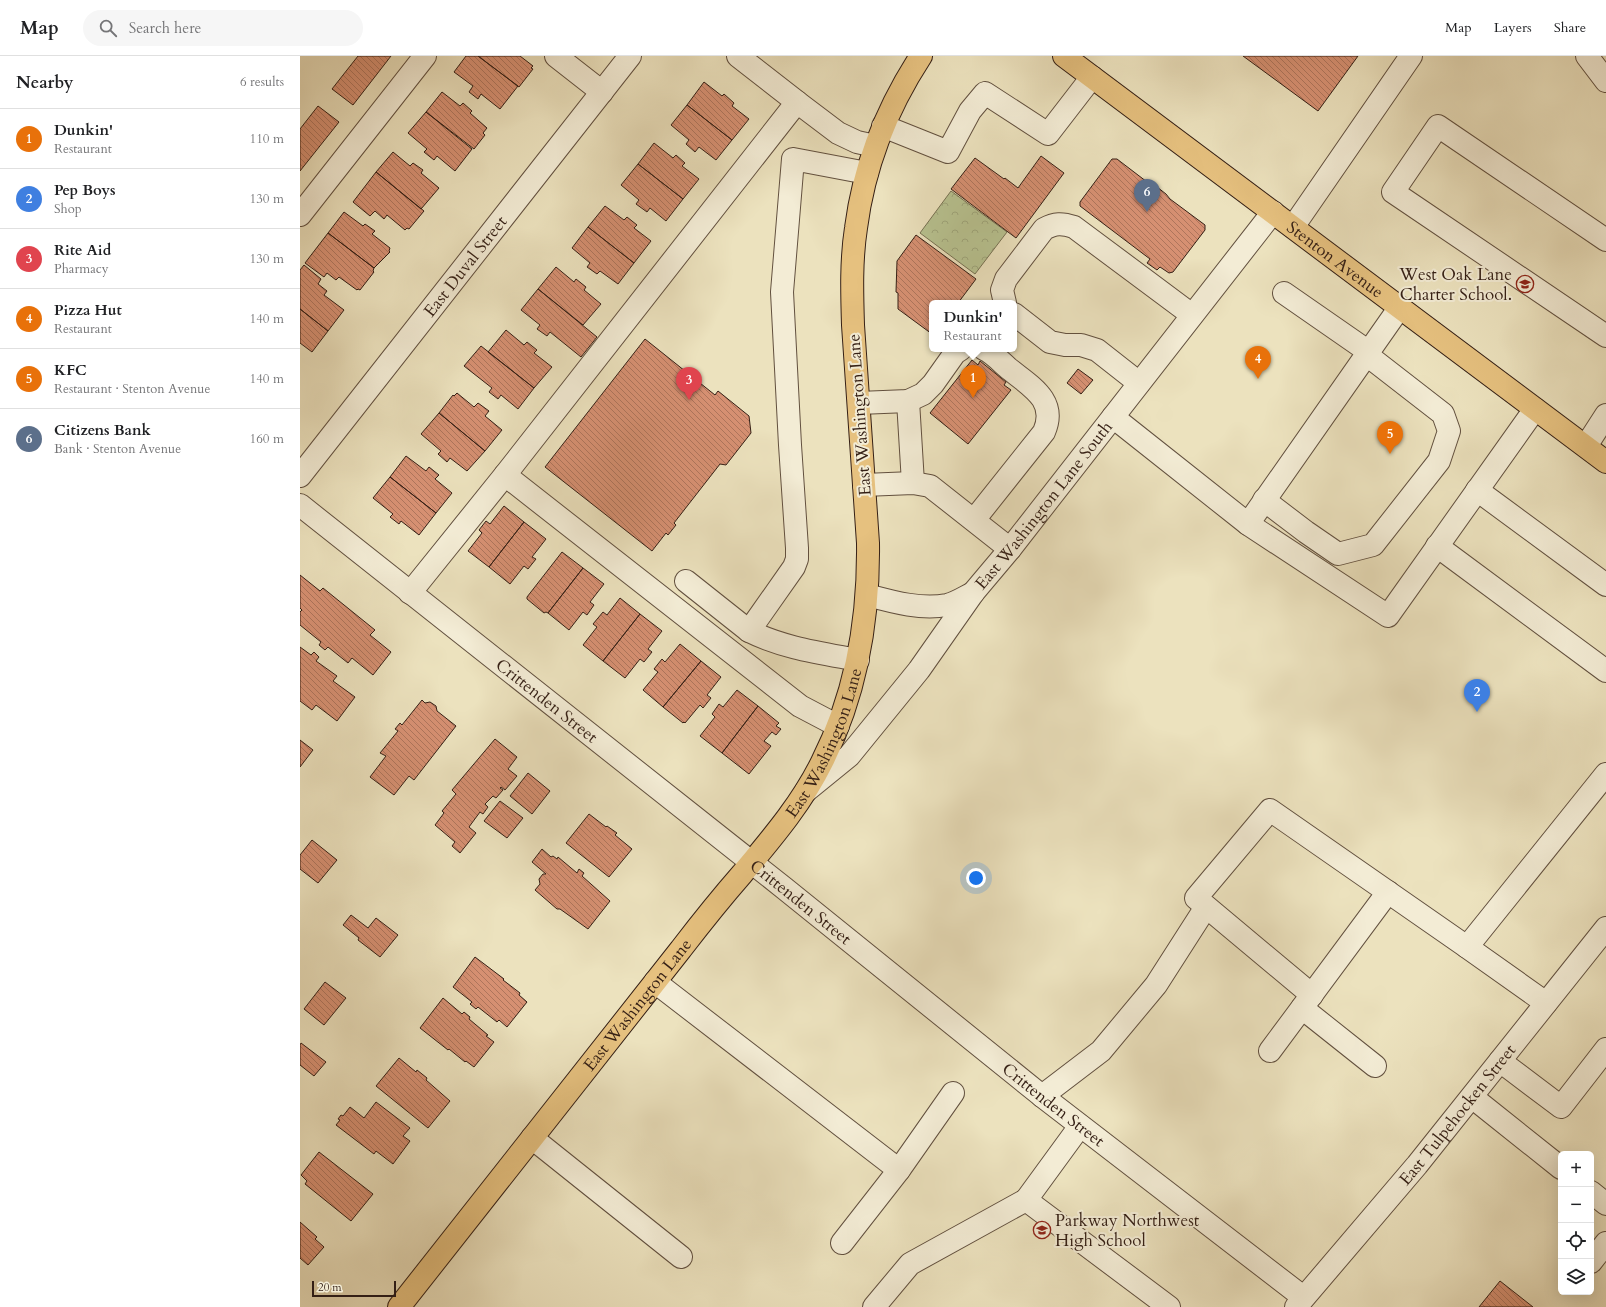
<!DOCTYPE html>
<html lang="en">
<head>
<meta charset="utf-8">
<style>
	body { margin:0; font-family:Cardo,serif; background:#f6f6f6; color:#202124 }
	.controls { position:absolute; right:12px; bottom:12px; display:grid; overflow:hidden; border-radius:6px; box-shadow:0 4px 16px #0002 }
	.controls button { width:36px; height:36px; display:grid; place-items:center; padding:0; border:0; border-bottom:1px solid #e0e0e0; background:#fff; color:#202124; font:20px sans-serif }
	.scale { position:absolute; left:12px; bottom:10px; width:84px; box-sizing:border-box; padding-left:4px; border:2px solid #341f15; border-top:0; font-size:11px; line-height:14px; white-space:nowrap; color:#341f15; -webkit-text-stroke:3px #f3ecd5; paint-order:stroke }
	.you { position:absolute; left:676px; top:822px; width:14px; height:14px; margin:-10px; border:3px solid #fff; border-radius:50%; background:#1a73e8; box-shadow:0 0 0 6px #1a73e833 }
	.badge { display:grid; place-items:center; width:26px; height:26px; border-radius:50%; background:#b45309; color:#fff; font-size:13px; font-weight:700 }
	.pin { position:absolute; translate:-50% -33px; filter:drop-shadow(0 1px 2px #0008) }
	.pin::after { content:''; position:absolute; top:21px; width:14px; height:12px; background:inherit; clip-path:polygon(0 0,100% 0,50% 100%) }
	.popup { position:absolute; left:629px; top:244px; width:88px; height:52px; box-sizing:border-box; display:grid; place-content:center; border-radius:6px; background:#fff; filter:drop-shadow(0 1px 3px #0005); font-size:13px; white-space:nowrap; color:#757577 }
	.popup b { font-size:15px; color:#202124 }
	.popup::after { content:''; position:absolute; left:50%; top:100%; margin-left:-8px; border:8px solid transparent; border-top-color:#fff }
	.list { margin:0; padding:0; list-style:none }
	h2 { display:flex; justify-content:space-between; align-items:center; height:52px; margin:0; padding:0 16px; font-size:17px }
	h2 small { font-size:13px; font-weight:400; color:#757577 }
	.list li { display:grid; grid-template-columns:26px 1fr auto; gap:12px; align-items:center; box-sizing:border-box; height:60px; padding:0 16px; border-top:1px solid #e0e0e0 }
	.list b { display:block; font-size:15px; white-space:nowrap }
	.list p { margin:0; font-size:13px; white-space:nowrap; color:#757577 }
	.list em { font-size:13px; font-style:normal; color:#757577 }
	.icon { flex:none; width:22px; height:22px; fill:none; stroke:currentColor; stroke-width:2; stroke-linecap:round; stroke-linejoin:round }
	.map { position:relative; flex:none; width:1306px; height:1251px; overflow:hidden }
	header { display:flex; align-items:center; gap:24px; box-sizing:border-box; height:56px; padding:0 20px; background:#fff; border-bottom:1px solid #e0e0e0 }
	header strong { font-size:19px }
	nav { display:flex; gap:22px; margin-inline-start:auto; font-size:14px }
	.search { width:280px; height:36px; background:#f6f6f6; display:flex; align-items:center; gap:10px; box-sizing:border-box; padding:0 14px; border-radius:22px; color:#757577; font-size:15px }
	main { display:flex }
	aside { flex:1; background:#fff }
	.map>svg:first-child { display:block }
	.park { fill:url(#park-crowns); stroke:#767153 }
	.building { fill:url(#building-back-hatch); stroke:#341f15 }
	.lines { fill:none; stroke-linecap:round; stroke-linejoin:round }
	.minor-casing { stroke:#62503f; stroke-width:24 }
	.major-casing { stroke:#341f15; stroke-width:24 }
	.minor { stroke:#f3ecd5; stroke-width:22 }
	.major { stroke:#e6c17f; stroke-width:22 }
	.labels { text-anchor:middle; stroke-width:4; stroke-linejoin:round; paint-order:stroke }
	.street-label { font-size:17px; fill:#341f15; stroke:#f3ecd5 }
	.poi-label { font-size:17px; fill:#341f15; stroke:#f3ecd5; text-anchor:end }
</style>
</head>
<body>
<header>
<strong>Map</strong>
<div class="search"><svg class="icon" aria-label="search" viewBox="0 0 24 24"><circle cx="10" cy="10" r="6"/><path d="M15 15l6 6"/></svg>Search here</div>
<nav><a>Map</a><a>Layers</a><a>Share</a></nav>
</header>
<main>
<aside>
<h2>Nearby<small>6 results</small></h2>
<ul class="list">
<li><span class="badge" style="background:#e8710a">1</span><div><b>Dunkin'</b><p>Restaurant</p></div><em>110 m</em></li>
<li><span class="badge" style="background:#3f7fe0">2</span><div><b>Pep Boys</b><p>Shop</p></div><em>130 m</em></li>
<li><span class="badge" style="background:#e0444e">3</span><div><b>Rite Aid</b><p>Pharmacy</p></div><em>130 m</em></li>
<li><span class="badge" style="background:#e8710a">4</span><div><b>Pizza Hut</b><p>Restaurant</p></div><em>140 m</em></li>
<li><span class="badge" style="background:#e8710a">5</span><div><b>KFC</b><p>Restaurant · Stenton Avenue</p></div><em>140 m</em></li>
<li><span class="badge" style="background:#5c6f8a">6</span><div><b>Citizens Bank</b><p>Bank · Stenton Avenue</p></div><em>160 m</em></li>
</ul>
</aside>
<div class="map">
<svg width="1306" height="1251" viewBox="0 0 1306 1251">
	<defs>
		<pattern id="park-crowns" width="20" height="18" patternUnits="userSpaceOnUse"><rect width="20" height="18" fill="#b8c391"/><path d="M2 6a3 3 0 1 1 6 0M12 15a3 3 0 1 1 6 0" fill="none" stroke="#9fa77c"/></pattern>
		<pattern id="building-back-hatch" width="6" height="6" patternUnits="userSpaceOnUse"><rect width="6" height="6" fill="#d69072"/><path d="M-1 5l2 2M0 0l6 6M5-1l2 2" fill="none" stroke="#ae755c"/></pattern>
	</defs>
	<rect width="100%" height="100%" fill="#ece2be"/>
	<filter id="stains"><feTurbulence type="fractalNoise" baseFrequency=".005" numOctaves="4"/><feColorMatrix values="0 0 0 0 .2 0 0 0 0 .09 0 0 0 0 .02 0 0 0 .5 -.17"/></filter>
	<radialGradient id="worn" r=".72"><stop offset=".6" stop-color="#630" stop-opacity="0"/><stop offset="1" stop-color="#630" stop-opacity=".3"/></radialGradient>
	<path class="park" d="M651 135 707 176 675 218 620 177Z"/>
	<path class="building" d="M58 0H91L53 49 32 33Z
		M166 0H178L218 30 200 53 181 38 178 43 169 36 173 30 154 16Z
		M178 0H220L233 10 231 12 233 13 219 31Z
		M943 0H1058L1018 55Z
		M404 26 422 40 424 38 434 47 432 50 449 63 432 84 387 49Z
		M142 36 160 50 163 47 172 55 170 57 187 72 183 77 185 79 174 93 126 56Z
		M387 49 432 84 416 104 399 91 395 96 386 88 389 84 371 69Z
		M18 50 39 66 0 115V73Z
		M126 56 172 93 155 115 137 100 134 104 124 96 127 93 108 77Z
		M354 87 373 102 376 99 385 107 382 110 399 123 383 143 338 108Z
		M93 96 110 110 113 107 123 114 121 117 139 132 121 153 76 116Z
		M741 100 764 117 716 182 651 133 675 102 704 123 705 122 718 132Z
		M812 103H817L851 129 857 131 866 138 870 143 905 169V174L873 216 869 217 860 211 857 214 847 207 850 203 780 150V146Z
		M338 108 383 143 366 165 350 152 347 156 336 148 339 144 321 129Z
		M76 116 124 155 109 173 107 172 105 174 87 159 84 163 75 155 70 160 53 146Z
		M305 150 324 164 327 161 337 169 334 172 351 185 334 207 288 171Z
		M44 156 63 170 65 168 75 175 72 178 90 192 89 195 90 196 74 212 28 177Z
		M288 171 334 207 318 228 300 215 297 218 287 211 290 207 272 192Z
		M28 177 74 212 73 215 74 216 60 234 58 233 57 234 39 221 36 224 27 217 24 221 5 207Z
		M616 179 676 223 658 247H632V278L598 253V237L596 236 597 205Z
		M4 209 21 223 18 228 27 235 24 239 44 254 28 275 0 253V214Z
		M256 211 274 226 276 223 286 231 284 234 301 248 283 269 238 233Z
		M238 233 297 281 281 301 250 276 247 280 237 273 240 269 221 254Z
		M0 253 28 275 12 296 0 287Z
		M206 274 224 289 227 286 237 294 234 297 252 311 234 332 188 296Z
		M345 283 415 339 418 335 449 360 451 377 426 409 420 408 374 467 376 469 368 479 366 477 352 495 245 411Z
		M181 290 234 332 218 353 201 339 198 343 189 336 192 332 164 310Z
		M672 304 678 309 680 305 706 326 704 329 711 334 668 388 630 357Z
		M778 313 793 324 781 338 767 327Z
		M157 337 174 351 178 347 189 355 185 360 202 374 185 395 139 357 153 339 154 340Z
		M139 357 185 395 167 415 150 402 147 406 138 398 141 395 121 378Z
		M106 400 126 415 129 411 139 419 135 423 152 437 136 457 90 421Z
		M90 421 136 457 119 479 101 465 99 468 90 461 93 458 73 442Z
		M204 450 224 466 189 511 168 495 182 477 179 474 186 465 190 468Z
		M224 466 246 483 232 501 236 503 228 513 224 510 210 528 189 511Z
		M262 496 283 512 248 557 246 556 244 557 227 543V541Z
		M283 512 304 528 290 546 294 549 287 559 283 556 269 574 248 557Z
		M0 519 20 535 23 532 75 574 70 579 91 596 73 619 52 602 48 607 28 591 25 594 19 589 21 586 0 569V556L2 554 0 552Z
		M320 542 340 558 303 605 283 589 297 571 293 568 303 556 307 559Z
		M340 558 362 575 348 593 352 596 344 606 340 603 325 622 303 605Z
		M380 588 401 605 363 651 343 634 358 616 354 613 362 603 365 606Z
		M0 591 11 599 14 596 19 601 16 605 37 620 33 625 55 641 37 665 16 649 12 654 0 645Z
		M401 605 421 621 407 639 411 642 403 652 400 649 385 667 384 666 383 667 363 651Z
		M437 634 458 650 422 697 400 680 415 661 412 658 419 648 423 651Z
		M122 644 125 647 130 646 136 650 137 655 156 670 114 724 109 720 94 739 70 721 86 700 80 697 98 675 95 673 100 667 102 669Z
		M458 650 479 667 476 670 481 673 476 679 472 676 464 685 471 690 449 718 422 697Z
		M195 683 217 701 208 713 217 720 205 734 201 731 200 732 203 734 196 742 193 740 185 748 188 751 183 758 180 756 169 771 176 777 160 797 152 790 155 786 135 769 144 757 142 755 156 738 152 734Z
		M0 684 13 694 0 711Z
		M228 717 250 735 232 758 210 740Z
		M200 745 223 762 207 782 184 765Z
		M289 758 306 771 307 770 317 777 315 779 332 793 309 821 266 787Z
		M12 784 37 804 18 827 0 813V799Z
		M242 793 251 801 253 800 257 803 258 801 277 817 279 813 284 817 282 820 310 845 288 873 260 853H257L235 834 240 828 239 823 243 818H246L232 806Z
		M51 859 68 872 76 862 98 879 80 901 58 884 59 882 43 869Z
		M175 901 204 923 203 924 220 937 219 939 227 946 207 971 199 964 197 966 178 951 176 953 170 948 172 946 153 931Z
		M25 926 46 942 24 969 4 953Z
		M143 942 162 958 164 956 170 961 169 963 188 979 186 980 194 986 174 1011 166 1005 165 1006 149 993 148 994 120 972Z
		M1 987 26 1006 14 1020 0 1009V989Z
		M99 1002 116 1016 117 1014 127 1022 126 1024 150 1045 128 1072 76 1030Z
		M76 1046 110 1072 103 1080 110 1085 93 1108 76 1095 74 1098 36 1069 40 1064 38 1063 41 1059 43 1060 50 1051 64 1062Z
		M19 1096 73 1138 51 1165 5 1128 7 1125 1 1119Z
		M0 1166 17 1181 15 1183 24 1191 8 1209 0 1202Z
		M1200 1225 1233 1251H1179Z"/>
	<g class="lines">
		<defs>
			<g id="minor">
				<path d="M256 0 302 36"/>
				<path d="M1287 0 1306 25"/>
				<path d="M497 46 538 77 557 86 575 90"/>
				<path d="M583 70 648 96 670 55 685 37 748 78 792 21"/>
				<path d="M0 159 125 0"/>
				<path d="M993 171 1111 0"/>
				<path d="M1306 184 1138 70 1093 136 1306 280"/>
				<path d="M984 237 1069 296"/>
				<path d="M705 247 702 234 706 223 744 173C755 167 762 167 774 171L892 259"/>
				<path d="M714 258 750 286 765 289H781L797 294 839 327"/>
				<path d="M608 345 613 427"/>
				<path d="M559 347 608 345 623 338 633 328 655 297 661 293"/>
				<path d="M813 361 948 468 1100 251"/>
				<path d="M1286 390 1306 359"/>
				<path d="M205 419 500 650 538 670"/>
				<path id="s1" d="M0 420 330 0"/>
				<path d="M564 429 613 427 630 430 710 493"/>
				<path d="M1177 434 1306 529"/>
				<path d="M964 444 1006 476 1038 498 1073 489 1139 405 1149 375 1143 358 1067 299"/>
				<path id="s2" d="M0 449 484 832 742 1040 1003 1241"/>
				<path d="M674 464 744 376C758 344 730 330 708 312 701 306 693 297 684 293"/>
				<path d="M948 468 1088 560 1235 353"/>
				<path d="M1137 490 1306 615"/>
				<path d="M386 525 449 575"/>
				<path d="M110 537 205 419 497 46 438 0"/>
				<path d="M567 539C593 546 621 554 647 549 656 547 665 541 673 537"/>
				<path d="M558 604C521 597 483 592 449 575L494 511 497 503V492L490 389 482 236 493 103 567 117"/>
				<path id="s3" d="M506 735 549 700 619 614 673 537 710 493 973 156"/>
				<path d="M355 926 599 1114 542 1187"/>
				<path d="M1012 939 896 842 970 754 1167 891"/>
				<path d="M1246 947 1167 891 1306 718"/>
				<path d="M1002 952 1075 1010"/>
				<path d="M970 995 1088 836"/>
				<path d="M1200 1005 1261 1051 1306 993"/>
				<path d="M742 1040 801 995 856 929 906 851"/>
				<path d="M1172 1041 1261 1112"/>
				<path d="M780 1070 726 1144 869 1251"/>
				<path d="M232 1082 381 1201"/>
				<path d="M599 1114 653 1037"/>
				<path d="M1291 1136 1306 1148"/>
				<path d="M1291 1206 1306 1187"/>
				<path d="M574 1251 610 1208 726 1144"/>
				<path id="s4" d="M996 1251 1117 1109 1306 872"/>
			</g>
			<g id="major">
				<path id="s5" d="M764 0 1306 406"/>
				<path id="s6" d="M99 1251C193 1131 287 1012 381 893 401 867 421 842 442 818 472 782 502 747 522 706 557 637 569 563 568 487L553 269C552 237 551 204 556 172 564 110 587 52 621 0"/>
			</g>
		</defs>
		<use href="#minor" class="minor-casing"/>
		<use href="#major" class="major-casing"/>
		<use href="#minor" class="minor"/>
		<use href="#major" class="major"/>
	</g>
	<defs>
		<symbol id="school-ring" viewBox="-11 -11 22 22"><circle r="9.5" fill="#f3ecd5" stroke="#8f2418" stroke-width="1.5"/><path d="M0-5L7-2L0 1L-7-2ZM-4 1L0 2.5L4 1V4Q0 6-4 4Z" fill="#8f2418"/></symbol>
	</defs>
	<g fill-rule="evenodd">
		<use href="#school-ring" x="1215" y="218" width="20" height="20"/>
		<use href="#school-ring" x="732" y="1164" width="20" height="20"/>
	</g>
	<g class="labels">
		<g class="street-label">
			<text dy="6" stroke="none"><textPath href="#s5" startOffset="339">Stenton Avenue</textPath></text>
			<text dy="6" stroke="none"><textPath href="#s1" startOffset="267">East Duval Street</textPath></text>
			<text transform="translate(559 359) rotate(-94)" y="6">East Washington Lane</text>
			<text dy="6" stroke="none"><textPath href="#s3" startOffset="373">East Washington Lane South</textPath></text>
			<text dy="6" stroke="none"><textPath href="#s2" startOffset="315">Crittenden Street</textPath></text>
			<text dy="6" stroke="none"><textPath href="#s6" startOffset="709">East Washington Lane</textPath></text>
			<text dy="6" stroke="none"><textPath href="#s2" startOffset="639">Crittenden Street</textPath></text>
			<text dy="6" stroke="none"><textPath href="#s6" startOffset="385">East Washington Lane</textPath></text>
			<text dy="6" stroke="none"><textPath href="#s2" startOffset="963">Crittenden Street</textPath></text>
			<text dy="6" stroke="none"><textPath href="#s4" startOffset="251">East Tulpehocken Street</textPath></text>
		</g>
		<g class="poi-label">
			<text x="1212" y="224">West Oak Lane<tspan x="1212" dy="20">Charter School.</tspan></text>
			<text x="755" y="1170" text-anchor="start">Parkway Northwest<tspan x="755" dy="20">High School</tspan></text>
		</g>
	</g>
	<rect width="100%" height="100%" filter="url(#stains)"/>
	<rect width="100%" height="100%" fill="url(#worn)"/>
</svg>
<div class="controls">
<button>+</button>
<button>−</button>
<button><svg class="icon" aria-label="locate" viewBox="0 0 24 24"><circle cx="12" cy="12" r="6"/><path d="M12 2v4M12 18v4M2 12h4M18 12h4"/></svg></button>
<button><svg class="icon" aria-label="layers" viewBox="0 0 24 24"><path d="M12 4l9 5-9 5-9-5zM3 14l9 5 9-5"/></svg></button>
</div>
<div class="scale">20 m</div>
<div class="you"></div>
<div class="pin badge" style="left:673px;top:342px;background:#e8710a">1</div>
<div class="popup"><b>Dunkin'</b>Restaurant</div>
<div class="pin badge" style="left:1177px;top:656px;background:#3f7fe0">2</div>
<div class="pin badge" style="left:389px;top:344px;background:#e0444e">3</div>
<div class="pin badge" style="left:958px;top:323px;background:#e8710a">4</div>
<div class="pin badge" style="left:1090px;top:398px;background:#e8710a">5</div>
<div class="pin badge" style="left:847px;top:156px;background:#5c6f8a">6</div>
</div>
</main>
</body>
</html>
